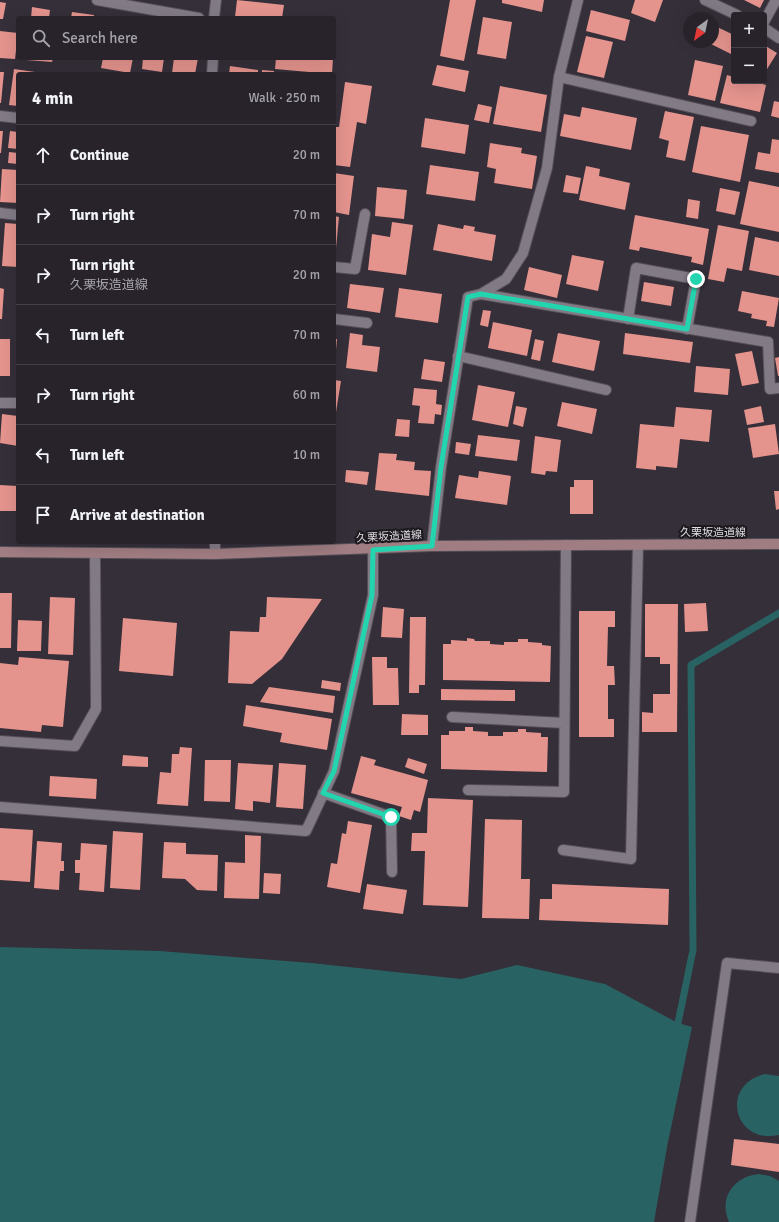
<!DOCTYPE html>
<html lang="en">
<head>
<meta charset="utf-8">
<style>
	body { margin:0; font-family:Signika,"Noto Sans JP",sans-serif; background:#302b33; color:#f1f3f6 }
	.controls { position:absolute; right:12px; top:12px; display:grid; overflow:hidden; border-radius:4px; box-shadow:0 4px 16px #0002 }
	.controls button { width:36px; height:36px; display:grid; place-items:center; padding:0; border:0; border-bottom:1px solid #444047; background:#28232b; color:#f1f3f6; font:20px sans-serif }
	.compass { position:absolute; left:683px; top:12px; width:36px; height:36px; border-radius:50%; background:#28232b; box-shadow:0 4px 16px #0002; rotate:213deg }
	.stop { position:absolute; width:12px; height:12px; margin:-9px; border:3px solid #22d5af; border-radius:50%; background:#fff }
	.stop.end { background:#22d5af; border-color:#fff; box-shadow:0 1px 4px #0008 }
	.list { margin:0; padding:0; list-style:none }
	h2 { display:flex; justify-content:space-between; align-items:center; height:52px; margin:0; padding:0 16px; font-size:17px }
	h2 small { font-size:13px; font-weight:400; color:#a5a4a9 }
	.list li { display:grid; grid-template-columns:26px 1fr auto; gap:12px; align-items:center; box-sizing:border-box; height:60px; padding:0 16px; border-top:1px solid #444047 }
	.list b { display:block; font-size:15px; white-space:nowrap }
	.list p { margin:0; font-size:13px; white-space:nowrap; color:#a5a4a9 }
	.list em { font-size:13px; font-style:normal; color:#a5a4a9 }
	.icon { flex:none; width:22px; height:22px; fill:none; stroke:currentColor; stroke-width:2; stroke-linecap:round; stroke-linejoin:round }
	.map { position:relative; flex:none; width:779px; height:1222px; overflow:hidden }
	.search { position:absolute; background:#28232b; box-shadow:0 4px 16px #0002; left:16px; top:16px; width:320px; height:44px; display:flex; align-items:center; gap:10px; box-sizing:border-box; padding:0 14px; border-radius:4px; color:#a5a4a9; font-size:15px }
	.panel { position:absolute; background:#28232b; box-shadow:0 4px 16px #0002; left:16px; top:72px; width:320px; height:472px; border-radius:4px }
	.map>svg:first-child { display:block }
	.water { fill:#296263 }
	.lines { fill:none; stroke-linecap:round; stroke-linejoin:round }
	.stream { stroke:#296263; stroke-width:7 }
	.building { fill:#e4938d }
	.service-casing { stroke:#534e56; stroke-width:12 }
	.minor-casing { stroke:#534e56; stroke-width:12 }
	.secondary-casing { stroke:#534e56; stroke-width:12 }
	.service { stroke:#827b86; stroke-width:10 }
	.minor { stroke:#827b86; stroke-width:10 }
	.secondary { stroke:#a07d83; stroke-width:10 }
	.route { stroke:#22d5af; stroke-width:5 }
	.labels { text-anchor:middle; stroke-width:4; stroke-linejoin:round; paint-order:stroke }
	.street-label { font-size:11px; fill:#dfdbe2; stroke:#1b191d }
</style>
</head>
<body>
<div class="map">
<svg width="779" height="1222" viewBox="0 0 779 1222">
	<rect width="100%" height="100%" fill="#352f39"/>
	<path class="water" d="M0 947 160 951 311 963 461 979 517 965 605 984 678 1023 692 1027 667 1147 654 1222H0Z
		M765 1074 779 1076V1135C734 1145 719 1085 765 1074Z
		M759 1174 770 1176 779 1181V1222H729C718 1197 735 1176 759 1174Z"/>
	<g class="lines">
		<path class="stream" d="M678 1023 693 950 691 665 779 613"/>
	</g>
	<path class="building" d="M237 0 284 5 282 18 235 17Z
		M450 0H476L464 61 440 56Z
		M502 0H544L542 12 502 3Z
		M635 0H663L655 22 631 13Z
		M744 0H764L760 8Z
		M0 2 6 3 3 19H0Z
		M32 7 50 10 49 18H31Z
		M591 10 630 20 625 41 586 31Z
		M72 12 94 15V18H71Z
		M483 17 512 22 506 59 477 54Z
		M715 26 734 35 733 55 707 42H713V30Z
		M0 31 18 33 15 59 0 58Z
		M586 36 613 42 604 78 577 72Z
		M764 45 777 53 764 74Z
		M26 58H53L52 62 26 60Z
		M103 58H133L130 73 101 68Z
		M143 58H164L162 72 142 69Z
		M174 58H198L195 74 172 73Z
		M276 58H333L332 74 275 69Z
		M695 60 723 66 715 101 688 95Z
		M437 65 469 71 465 92 432 85Z
		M230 66 258 70V74H229Z
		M14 69 42 73V74H18V106L9 105Z
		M262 70 274 71V74H262Z
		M0 72H4L1 103H0Z
		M727 75 734 77V81H751L766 85 760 112 720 103Z
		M345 82 372 86 366 124 357 122 350 167 334 165V127H339Z
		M500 86 547 95 541 132 493 124Z
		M774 101 779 102V118L771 116Z
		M478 104 492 107 489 123 474 120Z
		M582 107 637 118 631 150 560 136 564 114 580 117Z
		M665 111 694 117 685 161 666 157 669 141 659 138Z
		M425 118 469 125 465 154 421 147Z
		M701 126 749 135 740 182 692 172Z
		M0 131H3L1 153H0Z
		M10 131 18 132V149L8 148Z
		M772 139 779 140V173L755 169 758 152 770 154Z
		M490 143 522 148 521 153 537 156 532 189 494 183 496 169 487 167Z
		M9 152 18 153V164L8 163Z
		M430 165 479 172 475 201 426 194Z
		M586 166 600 169 599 176 630 183 625 210 579 200Z
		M2 169 18 170V203L0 202Z
		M334 173 354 176 349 215 334 212Z
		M566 175 581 178 578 194 563 192Z
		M749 181 779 187V232L740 224Z
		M377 187 407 190 404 219 375 216Z
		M720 188 740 192 735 215 716 211Z
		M688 199 700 201 698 219 686 217Z
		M635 215 709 229 703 265 691 262 692 257 640 247 639 251 629 249Z
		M334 216 339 217 336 248H334Z
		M392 222 413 225 406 275 368 270 372 234 390 237Z
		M5 223 18 224V267L2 266Z
		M438 224 463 229 464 225 475 227 474 231 496 235 492 261 433 250Z
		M718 225 749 231 742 271 727 268 724 282 708 279Z
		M755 237 779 242V276L749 270Z
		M572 255 604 261 598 291 566 284Z
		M529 267 562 275 557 298 524 290Z
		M644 282 674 287 671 306 641 301Z
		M350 284 384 288 380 313 347 308Z
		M0 288 4 289 2 319H0Z
		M399 288 442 294 438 323 395 317Z
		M742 291 779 298 774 327 766 326 767 321 751 318 752 314 738 311Z
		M483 310 491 311 488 327 480 325Z
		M493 322 532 330 527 356 488 348Z
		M350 333 363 335 362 345 380 347 377 372 346 368Z
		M558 333 600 341 594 371 552 362Z
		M625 333 693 342 690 363 623 354Z
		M0 339H10V376H0Z
		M334 339H337L335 361H334Z
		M535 339 544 341 540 361 531 359Z
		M752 351 759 383 742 386 735 354Z
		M779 357V376H778L775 358Z
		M424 359 445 362 442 382 421 379Z
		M696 366 730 369 728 395 694 392Z
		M334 380 341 381 336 412H334Z
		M478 385 515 392 508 427 472 420Z
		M414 388 437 390 436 404 442 405 441 415 435 414 434 424 418 423 420 406 412 405Z
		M562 402 597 409 592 434 557 426Z
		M516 406 527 408 523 427 513 424Z
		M761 406 764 422 747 425 744 410Z
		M676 407 712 410 709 442 680 439 677 468 656 466V470L636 468 640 424 674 427Z
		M2 414 18 416V446L0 443Z
		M397 419 410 420 409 437 395 436Z
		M775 424 779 454 753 458 748 428Z
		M478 435 520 440 517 461 475 456Z
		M535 436 561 440 557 472 546 471 545 475 531 473Z
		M456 442 471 444 469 455 455 453Z
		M379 453 397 454 396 460 415 462 414 470 431 471 429 496 375 490Z
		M346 470 369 472 367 485 345 482Z
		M479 471 511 476 507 505 455 498 459 475 478 478Z
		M574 480H593V514H570V487H574Z
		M0 485 18 486V511H0Z
		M774 491H779V509L776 510Z
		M0 593H12L11 648H0Z
		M50 597 75 598 73 655 48 654Z
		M267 597 322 599 282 659 252 684 228 683 230 631 259 632 260 617H266Z
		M706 603 708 631 685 632 684 604Z
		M645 604H678L677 732H642V712L653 713V694H670V664H660V657H645Z
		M383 607 404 609 402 638 381 637Z
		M579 611H615V627H608L607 666H614L615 685H608V719H614V737H579Z
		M410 617H426L425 685H419V693H409Z
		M123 618 177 623 173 676 119 671Z
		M18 620 42 621 41 651H17Z
		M467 638 474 639 475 641H490V644L504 645V642H518V639H528V642L542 643V645L551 646 550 682 443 680V644H451V640L467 641Z
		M19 657 69 661 63 727 42 725 41 732 0 728V663L18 665Z
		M372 657H387V668H398L399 705H373Z
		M322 680 341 683 340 691 321 688Z
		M269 687 335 696 333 713 260 702Z
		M441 689 515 690V701L441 700Z
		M246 705 332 719 327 750 280 742 282 733 243 726Z
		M402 714 428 715V735H401Z
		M465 727H473V731L488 732V736H503V732H518V729H526V732L541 733V737H548L547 772 441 769V735H449V731H465Z
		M180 747 192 748 188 806 157 804 160 772 171 773 172 754H179Z
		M123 755 148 757V767L122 766Z
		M361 756 376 760 374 765 428 780 420 812 414 810 411 820 399 816 402 807 351 793Z
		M408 758 427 764 424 774 405 767Z
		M205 760H231L230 802 204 801Z
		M238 763 273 765 270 803 253 801V811L235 809Z
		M279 763 306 765 303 809 276 807Z
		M50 776 97 779 96 799 49 796Z
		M428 798 473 800 468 907 423 905 425 851H411L412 833H427Z
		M485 819 522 820 521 879H530L529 919 482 918Z
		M348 821 372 825 360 893 327 887 331 863 337 864 342 833 346 834Z
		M0 828 33 830 30 882 0 880Z
		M113 831 143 833 140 890 110 888Z
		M245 835 261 836 259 899 224 898 225 862 245 863Z
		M37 841 62 843 61 861H64V871H60L59 890 34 888Z
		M164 842 186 843V854L218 855 217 891 197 890 185 879 162 878Z
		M81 843 107 845 104 892 79 890 80 873H75V860H80Z
		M264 873 281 874 280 894 263 893Z
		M367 884 407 890 403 914 363 909Z
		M552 884 669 889 668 925 539 920 540 899H552Z
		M734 1139 779 1144V1172L731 1165Z"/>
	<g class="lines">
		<defs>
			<path id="service" d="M0 116 18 118
				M0 213 18 215
				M334 267 355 269 365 214
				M334 319 367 323
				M628 319 636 268 696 279 687 329
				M768 342 770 389 779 388
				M458 356 606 390
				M0 403H18
				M452 717 564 723
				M0 741 75 746 96 709 95 553
				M468 790 564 792 566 545
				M323 793 391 817 392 872
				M563 850 631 859 638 545
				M690 1222 727 963 779 968"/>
			<path id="minor" d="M97 0 199 18
				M705 0 737 15
				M214 18 216 0
				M764 22 776 0
				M764 28 779 38
				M212 74 213 58
				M559 77 751 121
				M481 294 768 342
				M215 542V554
				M432 546 441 467 468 297 481 294 506 279 523 253 547 168 559 77 578 0
				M0 807 306 831 334 771 373 595V550"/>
			<path id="secondary" d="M0 552 215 554 432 546 779 544"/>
		</defs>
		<use href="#service" class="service-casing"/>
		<use href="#minor" class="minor-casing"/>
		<use href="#secondary" class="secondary-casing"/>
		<use href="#service" class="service"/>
		<use href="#minor" class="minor"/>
		<use href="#secondary" class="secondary"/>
	</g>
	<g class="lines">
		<path class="route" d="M391 817 323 793 334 771 372 595 373 550 432 546 441 467 468 297 481 294 687 329 696 279"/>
	</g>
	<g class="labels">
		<g class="street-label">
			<text x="713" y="536">久栗坂造道線</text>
			<text transform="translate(389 536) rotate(-3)" y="4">久栗坂造道線</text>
		</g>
	</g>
</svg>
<div class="controls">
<button>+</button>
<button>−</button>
</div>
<svg class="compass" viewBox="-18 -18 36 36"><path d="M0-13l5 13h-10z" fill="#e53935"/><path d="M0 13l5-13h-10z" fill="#a5a4a9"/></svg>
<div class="stop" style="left:391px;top:817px"></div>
<div class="stop end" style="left:696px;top:279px"></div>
<div class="search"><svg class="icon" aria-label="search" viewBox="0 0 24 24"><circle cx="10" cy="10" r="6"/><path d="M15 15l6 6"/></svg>Search here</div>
<section class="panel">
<h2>4 min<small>Walk · 250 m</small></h2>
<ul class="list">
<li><svg class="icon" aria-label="ahead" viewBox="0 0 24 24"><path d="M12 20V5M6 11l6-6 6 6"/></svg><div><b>Continue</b></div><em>20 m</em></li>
<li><svg class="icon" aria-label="right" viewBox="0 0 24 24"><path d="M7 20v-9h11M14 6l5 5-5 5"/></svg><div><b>Turn right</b></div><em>70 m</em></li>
<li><svg class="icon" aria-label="right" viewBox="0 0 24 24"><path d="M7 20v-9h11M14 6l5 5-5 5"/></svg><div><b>Turn right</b><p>久栗坂造道線</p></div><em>20 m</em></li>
<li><svg class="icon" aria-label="left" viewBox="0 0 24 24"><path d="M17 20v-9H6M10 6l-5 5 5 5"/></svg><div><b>Turn left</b></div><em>70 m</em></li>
<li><svg class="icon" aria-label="right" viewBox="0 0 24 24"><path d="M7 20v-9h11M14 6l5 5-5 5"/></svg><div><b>Turn right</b></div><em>60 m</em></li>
<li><svg class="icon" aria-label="left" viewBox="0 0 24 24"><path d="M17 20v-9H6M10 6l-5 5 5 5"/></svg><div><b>Turn left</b></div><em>10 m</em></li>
<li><svg class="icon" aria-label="arrive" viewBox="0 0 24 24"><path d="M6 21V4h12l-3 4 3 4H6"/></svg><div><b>Arrive at destination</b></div></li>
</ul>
</section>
</div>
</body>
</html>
